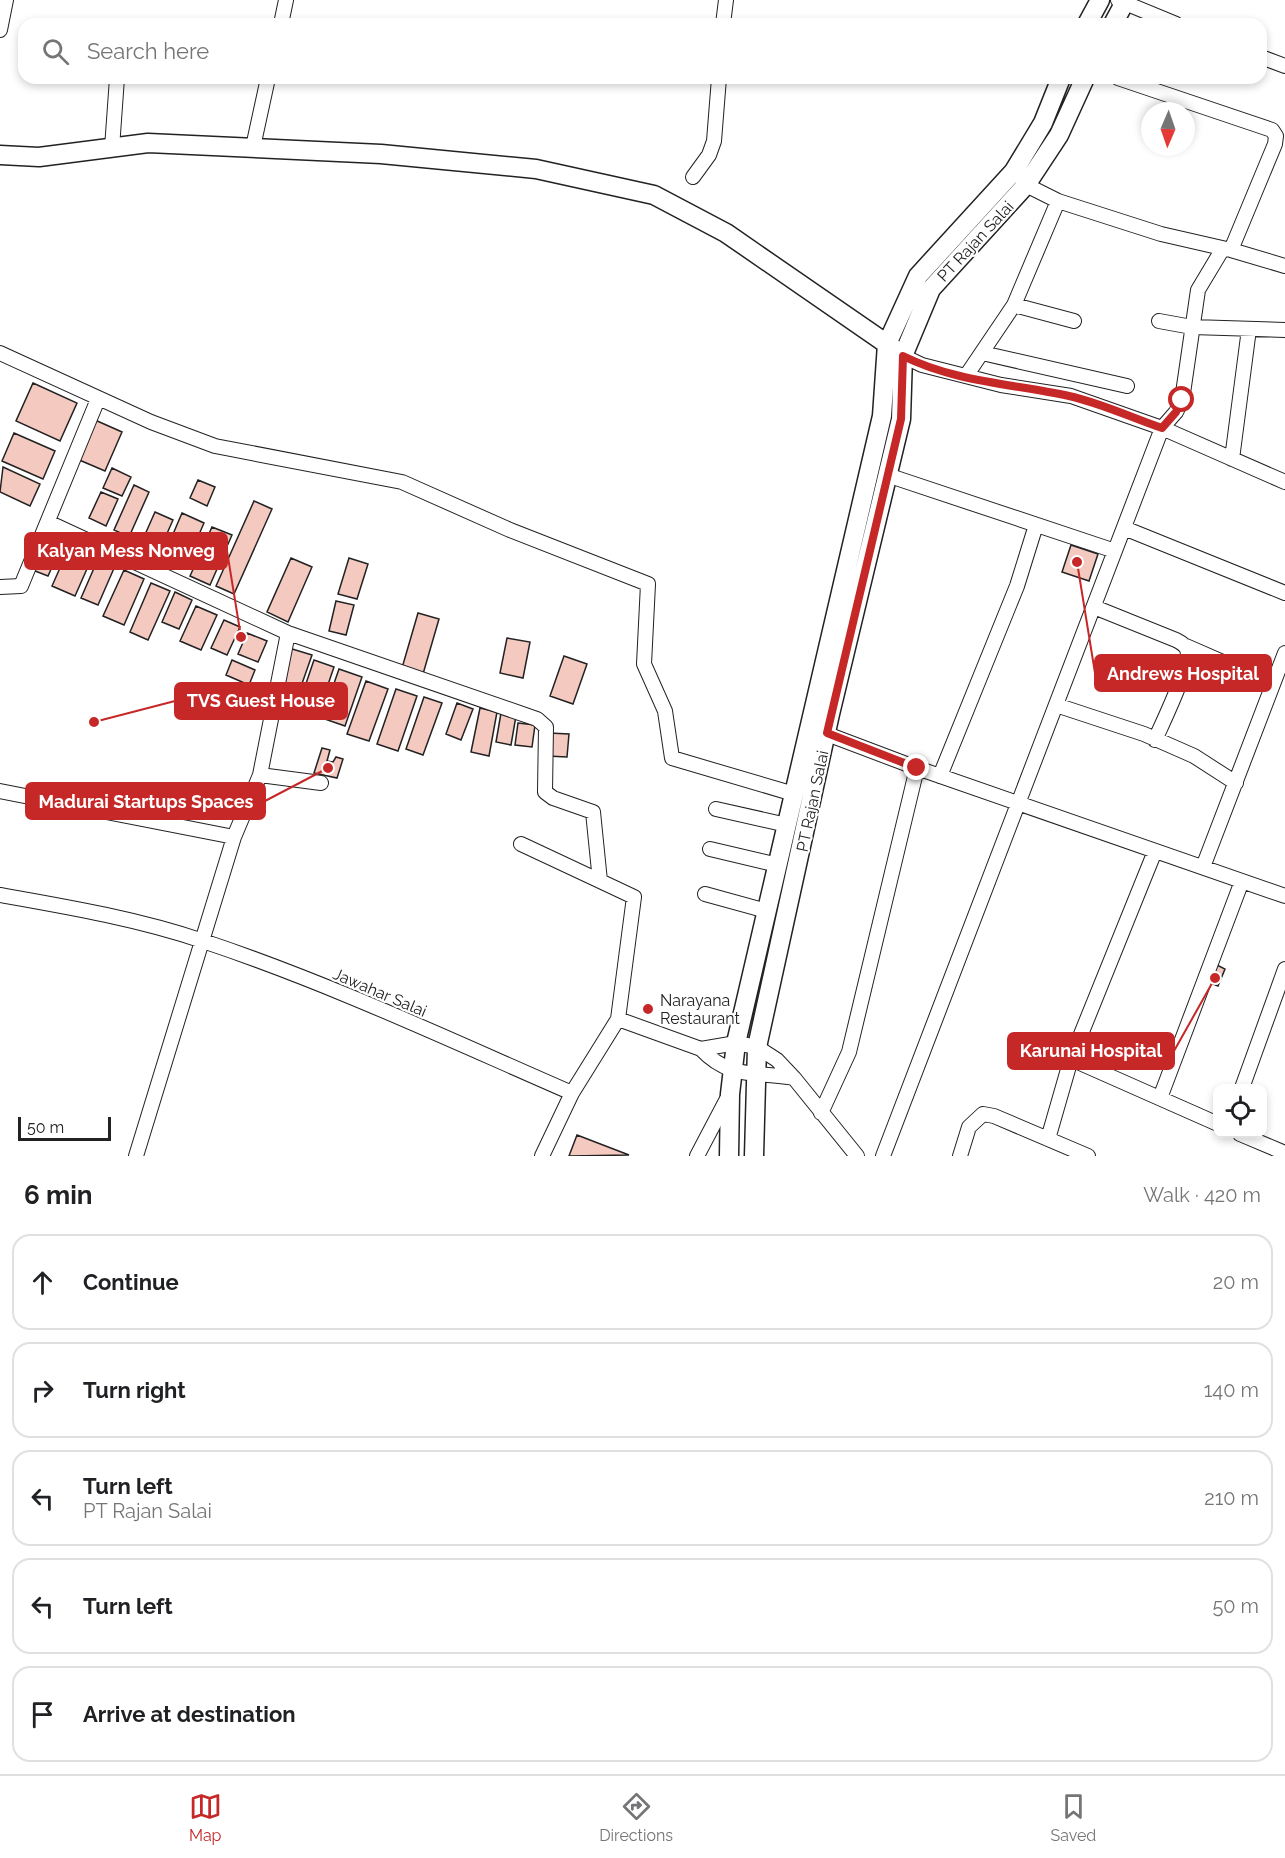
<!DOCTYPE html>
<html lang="en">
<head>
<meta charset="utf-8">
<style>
	body { margin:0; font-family:Raleway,sans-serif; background:#f2f2f2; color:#202124 }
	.controls { position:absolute; right:18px; bottom:18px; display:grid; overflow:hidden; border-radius:12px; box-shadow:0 3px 9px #0003 }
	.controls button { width:54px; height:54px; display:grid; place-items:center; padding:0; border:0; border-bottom:2px solid #e0e0e0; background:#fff; color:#202124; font:30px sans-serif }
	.compass { position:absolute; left:1141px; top:102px; width:54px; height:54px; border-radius:50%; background:#fff; box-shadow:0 3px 9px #0003; rotate:182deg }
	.scale { position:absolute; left:18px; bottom:15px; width:93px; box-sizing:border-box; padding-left:6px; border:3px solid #222; border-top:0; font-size:16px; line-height:21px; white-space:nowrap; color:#222; -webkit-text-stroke:4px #fff; paint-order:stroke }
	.stop { position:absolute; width:18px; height:18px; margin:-14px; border:4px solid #c62828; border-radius:50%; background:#fff }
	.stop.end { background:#c62828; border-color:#fff; box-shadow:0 2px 6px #0008 }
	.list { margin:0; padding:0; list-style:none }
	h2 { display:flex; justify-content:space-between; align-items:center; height:78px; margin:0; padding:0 24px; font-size:26px }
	h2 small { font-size:20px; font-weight:400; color:#757577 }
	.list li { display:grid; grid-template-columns:39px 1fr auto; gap:18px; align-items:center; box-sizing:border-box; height:96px; margin:0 12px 12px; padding:0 12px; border:2px solid #e0e0e0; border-radius:18px }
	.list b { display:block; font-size:22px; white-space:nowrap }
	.list p { margin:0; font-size:20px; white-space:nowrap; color:#757577 }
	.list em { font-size:20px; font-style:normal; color:#757577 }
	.icon { flex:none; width:33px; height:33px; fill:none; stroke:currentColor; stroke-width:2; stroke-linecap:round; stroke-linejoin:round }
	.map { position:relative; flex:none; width:1285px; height:1156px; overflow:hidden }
	.search { position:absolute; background:#fff; box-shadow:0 3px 9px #0003; left:18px; right:18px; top:18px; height:66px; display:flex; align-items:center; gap:15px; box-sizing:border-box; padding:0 21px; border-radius:18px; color:#757577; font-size:22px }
	.sheet { height:618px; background:#fff }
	nav { display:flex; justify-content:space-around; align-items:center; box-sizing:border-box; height:84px; border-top:2px solid #e0e0e0; background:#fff; font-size:16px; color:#757577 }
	nav a { display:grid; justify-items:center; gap:3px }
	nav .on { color:#c62828 }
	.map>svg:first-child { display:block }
	.building { fill:#f3c9c0; stroke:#222; stroke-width:1.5 }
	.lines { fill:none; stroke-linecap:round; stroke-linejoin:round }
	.minor-casing { stroke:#222; stroke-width:16 }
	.major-casing { stroke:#222; stroke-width:21 }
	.minor { stroke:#fff; stroke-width:14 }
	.major { stroke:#fff; stroke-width:18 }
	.route { stroke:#c62828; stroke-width:8 }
	.poi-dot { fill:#c62828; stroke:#fff; stroke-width:2 }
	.labels { text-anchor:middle; stroke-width:4.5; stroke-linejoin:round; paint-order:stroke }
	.street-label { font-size:16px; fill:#222; stroke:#fff }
	.poi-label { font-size:16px; fill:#222; stroke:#fff; text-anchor:start }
	.leader { fill:none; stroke:#c62828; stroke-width:2 }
	.callout-dot { fill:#c62828; stroke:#fff; stroke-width:2 }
	.callout { fill:#c62828; stroke:#c62828; stroke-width:2 }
	.callout-label { font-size:18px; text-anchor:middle; font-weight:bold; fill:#fff }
</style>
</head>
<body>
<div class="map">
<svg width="1285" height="1156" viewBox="0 0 1285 1156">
	<rect width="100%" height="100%" fill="#fff"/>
	<path class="building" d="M33 383 77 403 60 441 16 421Z
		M95 420 122 432 105 471 77 459Z
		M14 433 55 451 43 479 2 461Z
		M3 467 40 484 30 506 0 492Z
		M112 468 131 477 122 496 103 488Z
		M198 480 215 487 207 506 190 498Z
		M134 485 149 492 129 537 114 530Z
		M101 492 118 499 106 526 89 518Z
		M254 501 272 509 234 594 216 586Z
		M155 512 173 520 161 547 143 539Z
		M182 513 204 523 184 569 162 560Z
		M212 527 232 535 210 585 190 576Z
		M47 531 65 538 48 576 30 569Z
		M71 543 94 553 75 596 52 586Z
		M1071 545 1098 554 1089 581 1062 572Z
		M291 558 312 567 288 622 267 612Z
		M349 558 368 564 357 599 338 594Z
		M98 559 115 566 98 605 81 598Z
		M124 570 144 579 124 625 103 616Z
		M151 583 170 591 148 640 130 632Z
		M175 592 192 600 179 629 162 622Z
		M336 601 354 605 346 635 329 631Z
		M196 606 217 615 201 650 180 641Z
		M418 613 439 619 423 674 402 668Z
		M224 620 240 627 227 655 211 648Z
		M247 633 267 641 258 662 238 654Z
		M507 638 530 642 523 678 500 673Z
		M289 648 312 655 298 695 275 688Z
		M564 656 587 664 573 704 550 696Z
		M232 660 255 670 249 685 226 675Z
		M314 660 334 667 320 708 300 701Z
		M339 669 362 677 345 726 322 718Z
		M366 681 388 689 369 741 347 734Z
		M396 689 417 696 398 751 377 744Z
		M424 697 442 703 423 755 406 749Z
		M457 703 473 709 461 740 446 734Z
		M480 708 497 712 489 756 471 752Z
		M501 713 516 716 511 745 496 742Z
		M518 723 535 725 532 747 515 745Z
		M549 733 569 734 567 757 547 756Z
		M322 748 330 750 327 761 333 762 336 757 343 759 337 778 314 773Z
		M1215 964 1225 969 1218 986 1208 982Z
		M577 1135 629 1155 569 1156Z"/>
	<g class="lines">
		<defs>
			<path id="minor" d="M1118 0 1176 24
				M281 24 286 0
				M723 24 726 0
				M0 30 6 0
				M1261 57 1285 66
				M1118 78 1272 130 1276 136 1275 144 1231 250
				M253 147 268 78
				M112 148 117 78
				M693 177 709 155 714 141 719 78
				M1022 180 1026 185 1058 201 1161 234 1231 250 1285 266
				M1014 305 1074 321
				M1159 321 1192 327 1285 330
				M0 353 151 422 215 446 402 482 510 530 648 584 644 664 665 711 672 758 794 794
				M982 353 1127 386
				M903 356 922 365 1001 385 1071 396 1162 428 1285 482
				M966 376 1014 305 1058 201
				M1232 459 1249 329
				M887 475 1115 551
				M48 522 288 633 537 719 546 727 545 792 553 798 593 812 600 881 634 897 618 1019
				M1124 528 1285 593
				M0 587 21 586 98 399
				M1094 607 1176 640C1180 642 1185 645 1187 649 1192 663 1162 724 1155 740
				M1186 646 1273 684
				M1056 705 1144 734 1194 756 1236 783
				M819 731 917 768 1285 896
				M260 775 321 783
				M940 776 1017 586 1036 525
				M0 791 234 837
				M716 809 787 825
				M521 844 600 881
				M710 849 778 865
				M1203 867 1285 653
				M705 894 767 911
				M0 895C68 907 138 919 203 941 329 983 450 1040 572 1093L618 1019 701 1049 736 1043 757 1047 777 1060 794 1078 857 1156
				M701 1049C730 1080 757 1071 794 1078
				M1071 1059 1218 1124
				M1242 1088 1285 969
				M1160 1098 1242 881
				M821 1113 849 1052 917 768
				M1240 1134 1285 1153
				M1048 1139 1071 1059 1155 851
				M136 1156 234 837 260 775 288 633
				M542 1156 572 1093
				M697 1156 728 1097
				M883 1156 1162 428 1176 412 1182 400 1198 290 1222 250
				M960 1156 969 1127 983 1114 994 1116 1088 1156"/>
			<path id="major" d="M1087 24 1100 0
				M1113 24 1126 0
				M0 155 39 157 148 143 381 154 536 169 654 195 726 233 897 351
				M729 1156 730 1094 736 1043 882 416 887 344 918 276 1014 171 1043 123 1061 78
				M754 1156 757 1047 830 714 901 419 903 356 931 289 1026 185 1059 135 1085 78"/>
		</defs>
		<use href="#minor" class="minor-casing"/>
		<use href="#major" class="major-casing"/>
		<use href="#minor" class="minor"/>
		<use href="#major" class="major"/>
	</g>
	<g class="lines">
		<path class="route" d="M917 768 827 733 901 419 903 356C955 382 1014 384 1069 396 1101 403 1132 418 1162 428L1176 412 1182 400"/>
	</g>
	<circle class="poi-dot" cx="648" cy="1009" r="6"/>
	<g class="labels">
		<g class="street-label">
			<text transform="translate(975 241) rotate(-47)" y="6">PT Rajan Salai</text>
			<text transform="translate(812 801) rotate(-78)" y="6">PT Rajan Salai</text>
			<text transform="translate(380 992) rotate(23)" y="6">Jawahar Salai</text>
		</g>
		<g class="poi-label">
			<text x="660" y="1006">Narayana<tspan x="660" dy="18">Restaurant</tspan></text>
		</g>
	</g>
	<path class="leader" d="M241 637L227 551M1077 562L1095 673M94 722L175 701M328 768L265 801M1215 978L1174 1051"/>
	<g class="callout-dot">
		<circle cx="241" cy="637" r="6"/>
		<circle cx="1077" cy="562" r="6"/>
		<circle cx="94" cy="722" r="6"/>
		<circle cx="328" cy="768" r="6"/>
		<circle cx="1215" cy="978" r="6"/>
	</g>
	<g class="callout">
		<rect x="25" y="533" width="202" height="36" rx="6"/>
		<rect x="1095" y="655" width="176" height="36" rx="6"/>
		<rect x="175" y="683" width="172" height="36" rx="6"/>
		<rect x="26" y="783" width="239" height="36" rx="6"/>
		<rect x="1008" y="1033" width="166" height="36" rx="6"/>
	</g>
	<g class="callout-label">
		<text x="126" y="557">Kalyan Mess Nonveg</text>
		<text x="1183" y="680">Andrews Hospital</text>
		<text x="261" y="707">TVS Guest House</text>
		<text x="146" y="808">Madurai Startups Spaces</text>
		<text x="1091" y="1057">Karunai Hospital</text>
	</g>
</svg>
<div class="controls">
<button><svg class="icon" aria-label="locate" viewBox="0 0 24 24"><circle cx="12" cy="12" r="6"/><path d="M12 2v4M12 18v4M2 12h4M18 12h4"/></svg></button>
</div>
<svg class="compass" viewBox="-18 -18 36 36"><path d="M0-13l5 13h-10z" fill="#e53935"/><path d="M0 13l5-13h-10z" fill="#757577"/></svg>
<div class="scale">50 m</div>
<div class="stop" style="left:1182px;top:400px"></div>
<div class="stop end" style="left:917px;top:768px"></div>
<div class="search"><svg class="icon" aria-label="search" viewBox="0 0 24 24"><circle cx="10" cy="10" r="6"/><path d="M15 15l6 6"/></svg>Search here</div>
</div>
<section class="sheet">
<h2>6 min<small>Walk · 420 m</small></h2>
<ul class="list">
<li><svg class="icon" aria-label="ahead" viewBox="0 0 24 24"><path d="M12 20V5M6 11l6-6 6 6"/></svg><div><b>Continue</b></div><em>20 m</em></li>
<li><svg class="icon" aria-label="right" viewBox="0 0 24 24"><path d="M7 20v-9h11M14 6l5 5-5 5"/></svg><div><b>Turn right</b></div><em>140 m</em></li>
<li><svg class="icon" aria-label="left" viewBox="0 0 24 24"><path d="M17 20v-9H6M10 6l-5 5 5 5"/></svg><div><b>Turn left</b><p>PT Rajan Salai</p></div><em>210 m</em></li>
<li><svg class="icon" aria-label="left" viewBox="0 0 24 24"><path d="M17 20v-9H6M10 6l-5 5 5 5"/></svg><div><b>Turn left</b></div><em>50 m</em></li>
<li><svg class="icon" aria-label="arrive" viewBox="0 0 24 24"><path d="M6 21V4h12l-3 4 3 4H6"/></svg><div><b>Arrive at destination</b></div></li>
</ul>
</section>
<nav>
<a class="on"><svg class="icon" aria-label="map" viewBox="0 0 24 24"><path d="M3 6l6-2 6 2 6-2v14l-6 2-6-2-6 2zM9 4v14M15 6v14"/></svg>Map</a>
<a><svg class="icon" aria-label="directions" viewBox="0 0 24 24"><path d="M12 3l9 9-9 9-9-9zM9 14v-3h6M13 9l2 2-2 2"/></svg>Directions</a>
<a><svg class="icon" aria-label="saved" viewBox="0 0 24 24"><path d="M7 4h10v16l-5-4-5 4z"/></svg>Saved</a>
</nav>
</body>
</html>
